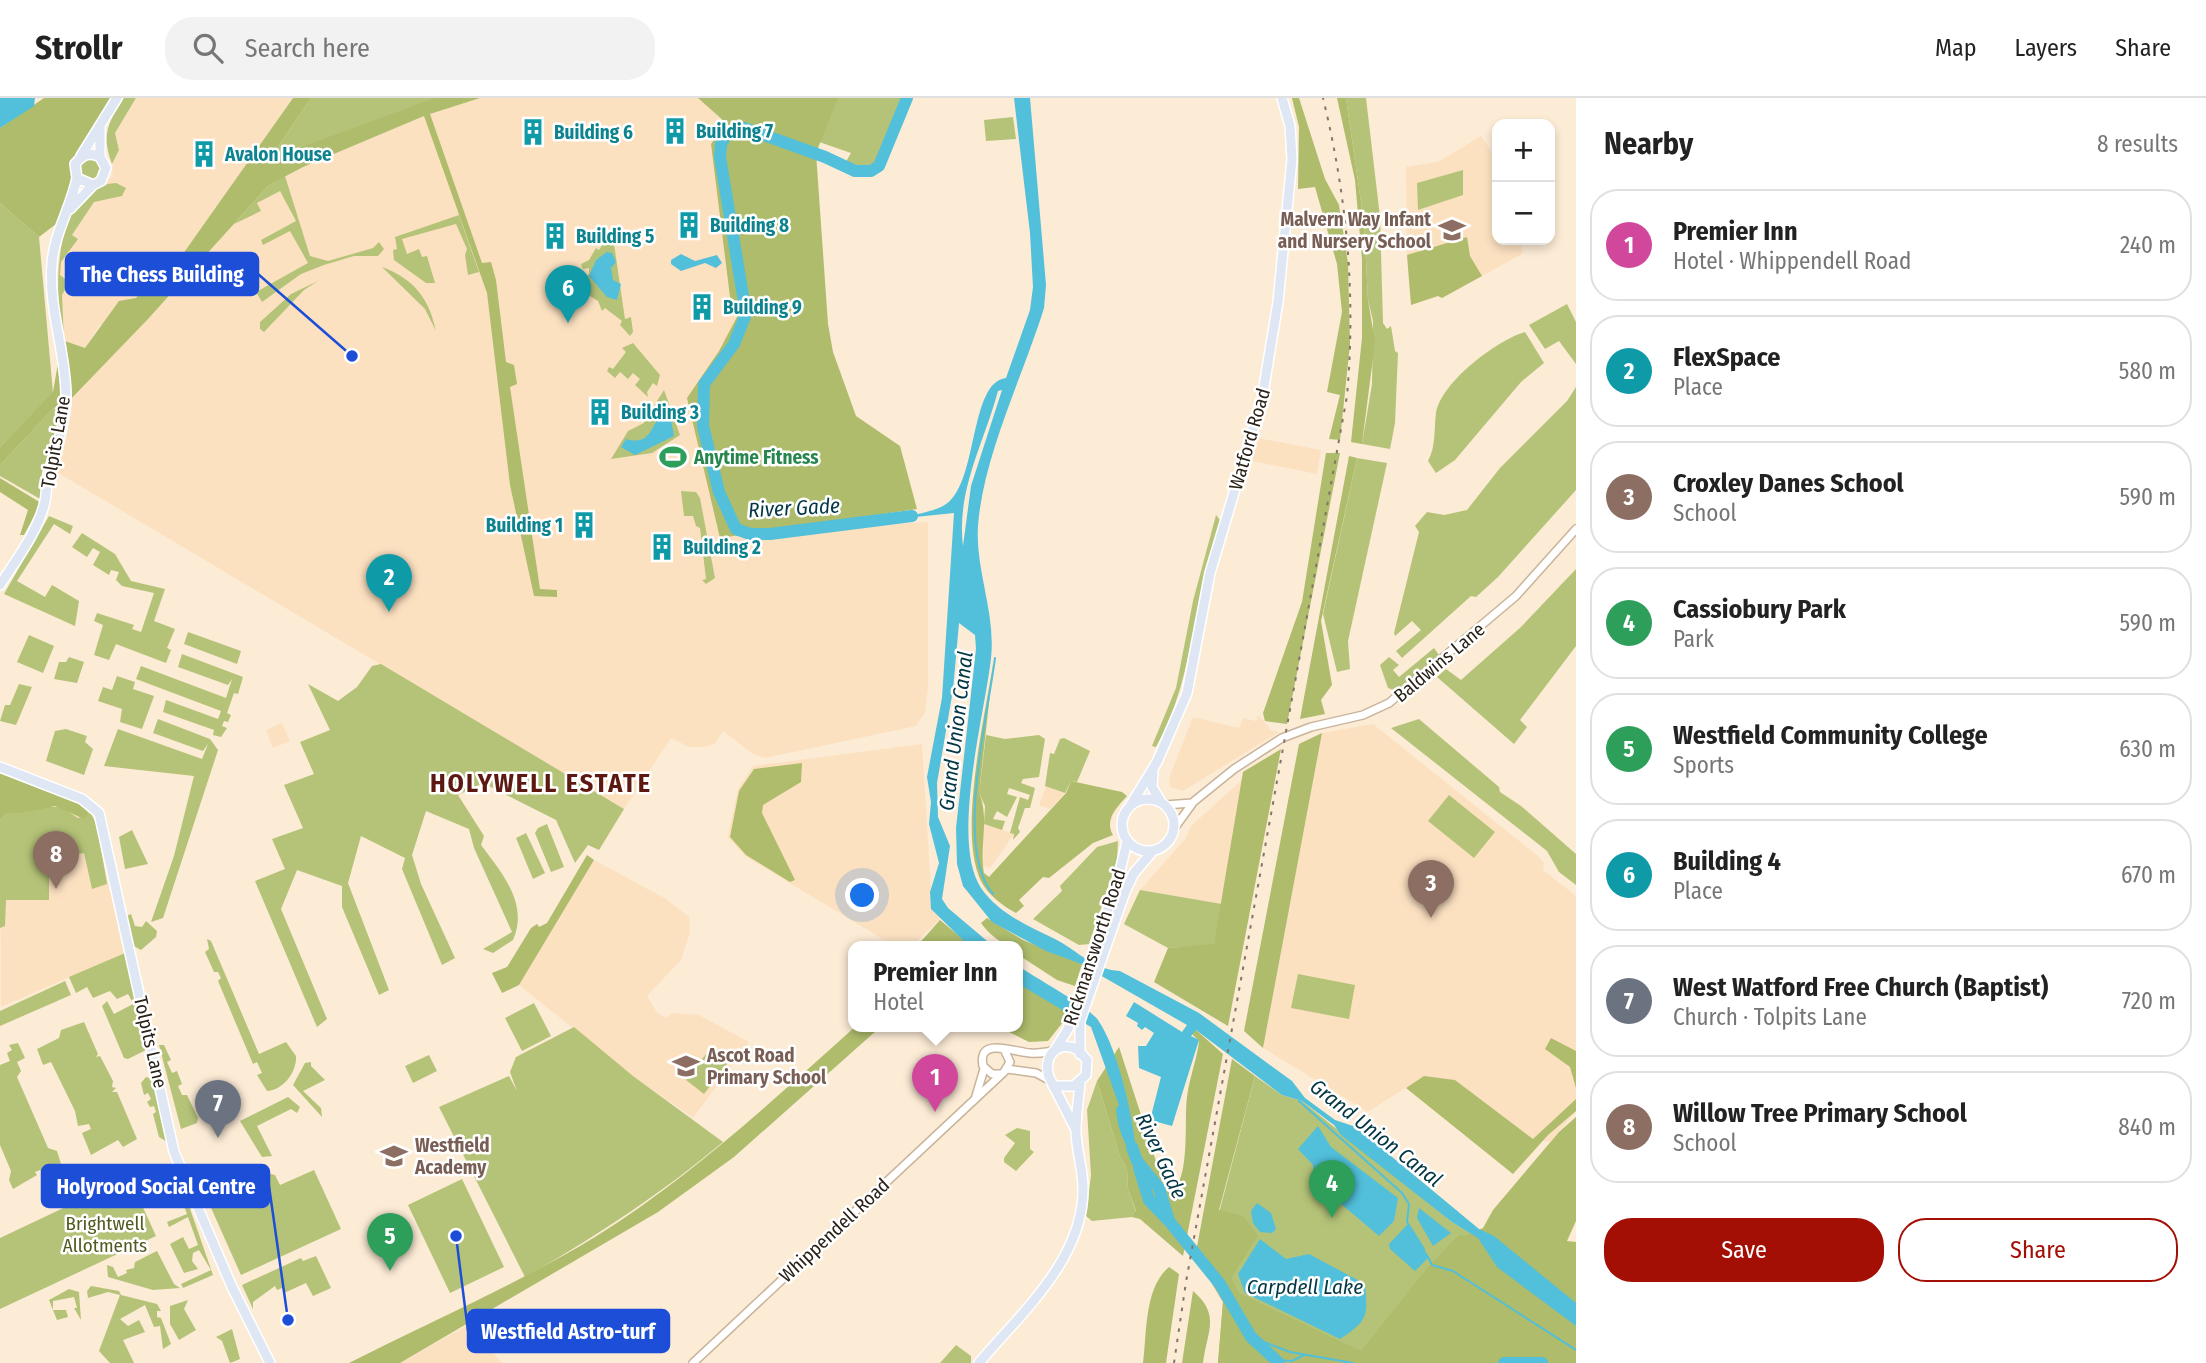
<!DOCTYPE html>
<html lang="en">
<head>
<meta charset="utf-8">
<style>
	body { margin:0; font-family:"Fira Sans Condensed",sans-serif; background:#f2f2f2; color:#222 }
	.controls { position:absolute; right:21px; top:21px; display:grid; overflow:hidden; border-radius:14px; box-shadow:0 4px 10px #0003 }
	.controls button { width:63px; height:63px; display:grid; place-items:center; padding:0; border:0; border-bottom:2px solid #e0e0e0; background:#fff; color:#222; font:35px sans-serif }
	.you { position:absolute; left:863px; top:798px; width:24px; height:24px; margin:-18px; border:5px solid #fff; border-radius:50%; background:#1a73e8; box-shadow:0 0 0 10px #1a73e833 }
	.badge { display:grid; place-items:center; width:46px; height:46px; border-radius:50%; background:#a40f05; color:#fff; font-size:23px; font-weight:700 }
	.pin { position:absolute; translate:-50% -58px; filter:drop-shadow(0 2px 4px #0008) }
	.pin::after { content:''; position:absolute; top:37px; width:24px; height:21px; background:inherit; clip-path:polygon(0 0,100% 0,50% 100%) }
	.popup { position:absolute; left:848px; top:843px; width:175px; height:91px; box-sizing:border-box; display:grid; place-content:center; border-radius:14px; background:#fff; filter:drop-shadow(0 2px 5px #0005); font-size:23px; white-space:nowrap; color:#767676 }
	.popup b { font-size:26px; color:#222 }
	.popup::after { content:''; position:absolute; left:50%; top:100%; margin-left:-14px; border:14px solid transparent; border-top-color:#fff }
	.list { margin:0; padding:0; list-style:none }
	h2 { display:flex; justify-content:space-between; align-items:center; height:91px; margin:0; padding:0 28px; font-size:30px }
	h2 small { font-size:23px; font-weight:400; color:#767676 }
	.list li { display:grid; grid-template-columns:46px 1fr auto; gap:21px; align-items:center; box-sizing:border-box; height:112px; margin:0 14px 14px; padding:0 14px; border:2px solid #e0e0e0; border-radius:28px }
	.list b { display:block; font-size:26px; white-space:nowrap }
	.list p { margin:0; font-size:23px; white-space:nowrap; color:#767676 }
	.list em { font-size:23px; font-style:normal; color:#767676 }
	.actions { display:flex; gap:14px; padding:21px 28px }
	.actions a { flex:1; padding:16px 0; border:2px solid #a40f05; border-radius:28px; text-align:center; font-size:24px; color:#a40f05 }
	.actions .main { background:#a40f05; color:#fff }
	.icon { flex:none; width:38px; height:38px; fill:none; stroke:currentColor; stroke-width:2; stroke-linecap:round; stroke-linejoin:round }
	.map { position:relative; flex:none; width:1576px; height:1265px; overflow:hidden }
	header { display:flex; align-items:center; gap:42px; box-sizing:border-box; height:98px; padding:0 35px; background:#fff; border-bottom:2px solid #e0e0e0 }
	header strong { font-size:33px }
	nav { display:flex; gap:38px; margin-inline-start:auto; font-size:24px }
	.search { width:490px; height:63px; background:#f2f2f2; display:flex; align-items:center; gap:18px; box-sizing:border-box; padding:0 24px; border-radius:28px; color:#767676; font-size:26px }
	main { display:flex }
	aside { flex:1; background:#fff }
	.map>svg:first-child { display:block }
	.built { fill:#fce1c1 }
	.green { fill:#b5c378 }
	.forest { fill:#aebc6c }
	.water { fill:#52bfdb; fill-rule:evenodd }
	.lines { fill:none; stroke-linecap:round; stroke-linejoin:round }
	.stream { stroke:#52bfdb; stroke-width:2 }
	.river { stroke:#52bfdb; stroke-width:12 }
	.minor-casing { stroke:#c9b49b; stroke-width:10 }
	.major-casing { stroke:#fff; stroke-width:12 }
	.minor { stroke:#fff; stroke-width:7 }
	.major { stroke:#dfe7f4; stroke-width:9 }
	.rail { stroke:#827667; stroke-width:2; stroke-dasharray:3.5 7; stroke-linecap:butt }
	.labels { text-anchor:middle; stroke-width:5; stroke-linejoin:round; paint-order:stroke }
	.culture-label { font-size:19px; font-weight:bold; fill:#0d838f; stroke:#fff; text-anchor:start }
	.education-label { font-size:19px; font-weight:bold; fill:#785e54; stroke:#fff; text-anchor:start }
	.street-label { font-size:19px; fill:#2a2218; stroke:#fff }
	.leisure-label { font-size:19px; font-weight:bold; fill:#27864d; stroke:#fff; text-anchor:start }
	.park-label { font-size:19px; fill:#515a20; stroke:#fff }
	.water-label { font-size:21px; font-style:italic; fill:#023743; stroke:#fff }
	.district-label { font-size:26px; font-weight:bold; letter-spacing:2px; fill:#5c1811; stroke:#fff }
	.leader { fill:none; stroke:#1d4ed8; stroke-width:2.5 }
	.callout-dot { fill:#1d4ed8; stroke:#fff; stroke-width:2.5 }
	.callout { fill:#1d4ed8; stroke:#1d4ed8; stroke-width:2.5 }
	.callout-label { font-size:21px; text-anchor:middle; font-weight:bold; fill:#fff }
</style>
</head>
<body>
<header>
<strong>Strollr</strong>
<div class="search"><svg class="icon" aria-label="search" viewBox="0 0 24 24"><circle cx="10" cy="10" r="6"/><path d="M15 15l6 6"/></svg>Search here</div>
<nav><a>Map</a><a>Layers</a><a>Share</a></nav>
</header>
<main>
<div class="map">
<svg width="1576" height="1265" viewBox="0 0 1576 1265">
	<rect width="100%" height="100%" fill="#fcebd5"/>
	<path class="built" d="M136 0H293L173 170 150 184 136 201 99 228 85 250 62 242 55 175 61 142 80 106 112 78 113 63 119 52 115 35Z
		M480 0H698L726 25 711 46 730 199 738 217 719 253 720 439 928 424V590L925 614 916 628 765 660 753 656 723 633 715 646 703 649H689L671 640 624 711 55 373 68 304 148 221 269 87 303 69 424 18Z
		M1481 38 1497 62V142H1523L1522 156 1442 200 1438 198 1411 207 1407 157 1406 69 1438 64Z
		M1258 340 1321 352 1317 376 1252 363Z
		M1258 617 1272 633 1279 634 1183 693 1170 689 1169 680 1193 619 1239 630 1243 620 1256 623Z
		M282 625 290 643 273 650 266 632Z
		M1373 626 1539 759 1544 765 1543 772 1576 798V1013L1550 1044 1533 1041 1455 982 1424 978 1368 1014 1263 950 1322 635Z
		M922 646 932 808 940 822 911 848H894L745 758 728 739 738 691 753 668Z
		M0 675 79 706 93 718 125 855 1 909Z
		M1242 682 1222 806 1140 792 1186 740 1191 728Z
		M1046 688 1065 695 1050 711 1039 707Z
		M984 726 1014 736 990 770 983 768Z
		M594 762 666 801 689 819 690 834 681 862 647 898 657 915 667 920 672 915 699 917 749 944 693 1020 633 978 519 887Z
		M468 1227 502 1265H400Z"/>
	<path class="green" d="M124 0H136L115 35 119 52 112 66C101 37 108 24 124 0Z
		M311 0H436L267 64H260L278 49Z
		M760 0H907L879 68 863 75 844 67 851 55 776 29Z
		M1346 0H1366L1380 119 1383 225 1387 231 1391 228 1395 253 1398 255 1395 325 1390 351 1362 346 1372 286 1373 223 1368 202 1364 125Z
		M1013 19 1016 41 986 43 984 22Z
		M79 71a11 11 0 1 1 22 0a11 11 0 1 1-22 0Z
		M1463 72V97L1418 112 1417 85Z
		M285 78 310 158 328 163 373 150 379 144 384 151 378 158H354L324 167 301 176 262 204 256 194 308 165 290 133 263 147 261 142 296 123 280 93 257 105 261 113 234 126 269 87Z
		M116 85 126 90 122 98 94 104 72 137 78 141 61 164 60 177 69 184 62 197 64 243C59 235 60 222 59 212 56 171 58 89 116 85Z
		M0 105 39 139 53 295 0 349Z
		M459 117 479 174 468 177 465 157 467 151 456 126 402 141 407 156 419 151 422 159 427 158 435 185H426L394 162 393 152 397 151 395 139Z
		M612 132 625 221 631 219 633 234 630 238 620 227 622 223 605 210 602 213 598 203 580 192 583 189 580 184 589 176V170L583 171 581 166 589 162 596 150 599 152Z
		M382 169C414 181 429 200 436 233L425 211Z
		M318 183 304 192 264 234 260 231V224L291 196Z
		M1567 206 1576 224V266L1559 243 1545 251 1529 227Z
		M1525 234 1544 265 1521 284 1455 362 1436 375 1428 363C1436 349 1434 330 1436 315 1441 285 1495 243 1525 234Z
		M633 245 660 277 657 288 653 285 647 294 648 299 635 287 640 281 633 275 628 281 620 274 615 280 607 273 609 269 613 271 626 254 622 250Z
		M1576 289V392L1498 479 1476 499 1471 498 1402 560 1396 553 1421 532 1412 523 1395 538 1394 535 1419 434 1415 428 1427 414 1444 417 1467 412 1500 370 1567 303Z
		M664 292 680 337 652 355 611 361 628 333 644 325 645 315 648 317Z
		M54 310 59 313 58 337 42 402 0 378V367Z
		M1357 360 1387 365 1348 543 1350 571 1337 574 1323 516Z
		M681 393 696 394 700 400 715 480 706 486 702 482 706 481 700 430 696 428 693 418H684Z
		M1216 417 1220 422C1213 451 1204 481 1198 511 1188 560 1181 604 1156 649L1152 648 1176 590 1193 503Z
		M49 418 73 428 70 436 54 426 17 483 45 499 52 487 79 503 75 528 4 496Z
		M82 435 115 456 131 483 165 491 154 523 175 531 167 550 171 552 166 565 116 546 109 562 94 557 103 527 94 523 97 515 134 527 132 531 141 534 154 495 122 488 116 482 119 474 111 472 109 477 93 467 100 454 93 450 87 459 72 449Z
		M1576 471V548L1520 622 1527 629 1514 646 1437 579 1446 571 1461 582 1521 529Z
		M188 534 241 553 237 566 184 546Z
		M29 537 54 548 43 575 17 564Z
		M1434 550 1439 557 1435 561 1396 593 1388 590 1380 567 1389 559 1399 567 1393 572 1399 579Z
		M182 556 243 579 238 596 234 595 227 615 231 617 228 624 224 623 222 628 227 630 221 639 213 637 214 632 163 614 166 602 218 621 221 613 136 581 141 568 226 600 232 581 228 587 178 569Z
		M69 559 84 564 77 585 54 581 59 564H66Z
		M381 566 624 711 599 752 588 747 575 765 556 722 483 685 458 697 484 738 481 747C502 775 529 806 513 842L493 855 483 851 512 834 474 750 469 731 426 713 412 757 421 786 455 860 442 867 402 771 405 760 361 738 348 785 389 892 379 897 342 809V788L297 772 281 811 327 921 317 929 255 783 285 771 272 741 303 730 284 687 314 676 300 644 330 632 308 586 338 603 357 589 372 568Z
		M117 578 135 584 133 591 154 598 142 631 120 624 122 611 98 603 103 589 112 592Z
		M19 586 32 589 16 627 0 623 5 607H10Z
		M158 621 210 641 218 652 163 820 151 824 174 758 194 678 104 668 118 631 202 661 208 646 203 653 153 635Z
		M1419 621 1499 689 1500 694 1521 708 1576 756V787L1559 774 1547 753 1391 630Z
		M66 631 87 638 85 644 93 651 84 677 46 663 55 633Z
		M986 637 1005 641 1039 637 1045 641 1039 679 1023 681 1021 685 1035 690 1030 710H1025L1018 730 1020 734 1013 742 1014 736 1010 735 1020 699 1028 702 1030 697 1009 690 1007 696 1017 699 1007 719 997 713 993 721 1005 723 1002 732 984 726 985 708 979 695Z
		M1064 640 1090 653 1077 684 1071 683 1065 695 1045 688 1050 655 1054 656 1060 641Z
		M1449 697 1495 734 1474 760 1428 723Z
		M45 709H61L78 720 88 717 89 712 97 727 107 786 92 791 84 755 65 759 67 772 49 775V802H6L5 828 0 830V722L7 715H23Z
		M547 726 564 769 551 774 535 735 538 730Z
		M132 732 148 766 125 771 119 739Z
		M526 735 545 775 533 781 516 740Z
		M1118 743 1117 763 1089 846 1079 847 1033 821 1062 793 1060 788 1097 749Z
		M1140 792 1222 806 1214 847 1168 850 1124 826Z
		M131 816 135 828 142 829 146 823 157 833 156 839 141 852 132 847 124 819Z
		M207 841 211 843 259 956 286 944 296 958C297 974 283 992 267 993L257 977 262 975 257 964 253 966 218 883 221 880 218 874H214L205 854 209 851Z
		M125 855 136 904 133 905 128 896 117 901 110 893 93 900 87 889 76 895 69 879Z
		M1298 876 1355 887 1349 921 1291 910Z
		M65 883 71 897 0 928V913Z
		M107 903 114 916 135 905 146 952 128 961 124 960 102 908Z
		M534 905 551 938 522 953 505 920Z
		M84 924 98 956 96 959 100 958 113 983 112 989 116 990 112 994H117L137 1041 123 1049 118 1042 91 1057 82 1035 91 1031 89 1026 78 1028 75 1013 51 964 43 967 37 951 59 940 61 932Z
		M574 929 633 978 723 1044C661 1096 595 1139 525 1179L439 1009 509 978 517 993 510 974 516 959Z
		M18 945 25 960 17 964 21 973 17 979 48 1050 57 1053 62 1069 57 1072 55 1069 42 1075 40 1072 35 1074 37 1077 13 1091 9 1082 11 1073 0 1047V967L10 963 7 955 12 952 9 947Z
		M159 947H164L171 962 167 964 172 975 177 973 182 986 178 988 182 997H187L198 1020 197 1025 181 1031Z
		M709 952 727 966 704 996 686 982Z
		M429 957 437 973 413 985 405 968Z
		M311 964V968L325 982 303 993 321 1010 322 1019 293 987 305 965Z
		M1255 978 1282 997 1302 1003 1452 1124 1479 1140 1576 1265H1218L1223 1204 1204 1172Z
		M146 979 155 982 169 1045 159 1039 153 1016 156 1014 154 1008 150 1009 147 1004 151 1001 148 995 144 997 141 985Z
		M1097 983 1120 1059 1127 1071 1128 1091 1136 1114 1132 1119 1092 1123 1086 1118 1091 1077 1087 1012Z
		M288 999 300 1009 297 1015 291 1011 257 1028 272 1058 262 1059 240 1023Z
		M1017 1030 1030 1033V1051L1034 1054 1016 1073 1004 1064V1060L1015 1045 1005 1037Z
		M314 1072 341 1131 241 1177 208 1103 261 1074 275 1077 280 1087Z
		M129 1079 156 1138 0 1211V1140Z
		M462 1081 504 1169 450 1195 408 1107Z
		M183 1105H188L213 1177 183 1190 181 1186 211 1172 199 1152 193 1155 192 1163 198 1171 184 1175 170 1146 183 1139 189 1151 198 1147 188 1119 169 1129 167 1124 187 1116Z
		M157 1153 174 1186 180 1190 153 1192 108 1179 107 1167 113 1169 118 1179 127 1175 126 1172 134 1170 135 1164Z
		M316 1158 331 1190 313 1198 306 1185 284 1195 282 1190 277 1192 275 1188 253 1204V1211L242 1187 301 1160 303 1163Z
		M91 1188 119 1193 121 1197 157 1206 161 1213H157V1219L161 1220 171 1246 163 1251 160 1228 154 1229 145 1207 120 1221 128 1228 139 1222 145 1234 123 1242 134 1265H110L99 1253 120 1197 108 1194 88 1200 87 1193Z
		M69 1191 79 1194 81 1222 74 1210H77L74 1199 53 1203V1212H66L68 1219 57 1222 49 1202Z
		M188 1202 184 1211 196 1232 179 1242 170 1226V1208Z
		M232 1231 240 1261 230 1265 222 1243 216 1239Z
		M956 1247 971 1258V1265H940Z"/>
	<path class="forest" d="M44 0H112L74 61 70 95 56 126 39 139 0 105V30Z
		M293 0H311L278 49 261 64 435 0H480L430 16 482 165 491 164 496 182 506 264 514 267 517 286 510 289 540 491 557 492V499L534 498 510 387 487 195 424 18 303 69 269 87 148 221 68 304 54 310 0 367V349L53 294 62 242 85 250 119 203 136 200 150 184 173 170Z
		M698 0H838L816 55 828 226 833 254 856 318 900 348 917 411 720 440 687 300 719 253 738 217 730 199 711 46 726 25Z
		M1292 0H1299L1325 81 1339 107 1348 165 1350 246 1340 342 1329 341 1340 297 1327 294 1342 214 1337 166 1315 89 1298 91 1299 29Z
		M1337 0H1346L1364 125 1368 202 1375 244 1362 346 1351 344 1362 240V161L1355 82Z
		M1467 139 1470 158 1482 178 1442 200 1438 198 1411 207 1407 157Z
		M1326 355H1340L1287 626 1265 623 1263 615 1302 504Z
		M1349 358 1357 360 1321 523 1332 587 1321 602 1325 616 1300 621Z
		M0 380 41 405 24 437H20L28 412 0 394Z
		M994 560 979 695C990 720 979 748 984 775L989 779 1066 695 1071 683 1122 694 1127 698C1117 709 1104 722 1113 737L1093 745 1049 780 1043 779 1019 802 1024 808 1016 815C1003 808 987 796 981 783 957 733 986 615 994 560Z
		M1322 635 1263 950 1244 933 1299 646Z
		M1281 651 1228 928 1154 884 1168 850 1214 846 1243 674Z
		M802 665 801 684 763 707 762 715 795 782 790 784 746 757 730 739 739 693 754 671Z
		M0 675 79 706 89 712 88 717 84 721 55 708 23 715H7L0 722Z
		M587 757 594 762 519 887 502 895 492 875 507 869 531 830 537 826 539 829 547 825Z
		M987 820 1023 842 1082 866 1075 888 1057 882 1017 856V848C1002 848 990 837 981 825Z
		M940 822 971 848H917Z
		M1017 883 1071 914 1048 943 1029 944 997 928H1017Z
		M856 928H874L877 932 734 1059 658 1114 400 1265H349C431 1223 516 1187 595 1139 690 1080 773 1002 856 928Z
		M1196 932 1223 956 1183 1158 1140 1121 1132 1119 1136 1113 1128 1091 1127 1071 1120 1059 1097 983 1119 949 1164 1088 1174 1091C1190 1076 1184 1021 1187 999 1189 983 1195 966 1198 950L1199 943 1191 935Z
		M1551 940 1576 953V990L1570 969 1545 951Z
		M1232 961 1255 978 1219 1112 1243 1118 1258 1138 1231 1180 1239 1195 1361 1253 1428 1169 1459 1137 1466 1138 1483 1130 1493 1112 1559 1034 1576 1019V1123L1567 1143 1576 1144V1265H1218L1223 1204 1204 1172 1205 1166 1196 1154Z
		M1424 978 1455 982 1533 1041 1576 1001V1013L1548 1037 1513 1076 1406 990Z
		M1169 1169 1179 1176 1166 1265H1143C1147 1235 1144 1190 1169 1169Z
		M1193 1193C1221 1217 1207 1233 1203 1265H1182Z"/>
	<path class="water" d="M0 0H35L34 8 0 30Z
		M1014 0H1030L1046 187 1044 210C1023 278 983 358 978 428 975 472 996 515 991 560 985 616 950 743 981 790 998 815 1028 828 1055 841 1077 852 1093 872 1120 873L1199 915 1292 983 1305 1000 1335 1022 1356 1029 1479 1131 1494 1138 1576 1205V1228L1497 1169 1478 1140 1452 1124 1341 1037 1334 1027 1302 1003 1282 997 1196 932 1191 938 1199 942 1172 1028 1150 1022 1161 979 1139 970 1138 948H1146L1154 935 1145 929 1142 932 1137 928 1138 925 1126 918 1134 904 1182 934 1187 927 1079 865 1046 853 992 824 963 788 957 766 956 730 976 551 975 537 959 525 953 592 937 685 938 719 950 748 942 801 948 810 993 848H969L931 811 930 794 939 765 929 726 931 704 927 679 942 600 954 415 896 421C910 417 929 415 943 408 979 390 968 284 1006 280L1030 212 1033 189 1030 135ZM1002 292 971 388 963 448C956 393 984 345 998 293Z
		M607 154 612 155 616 164 611 170 613 182 621 186 617 202 607 199 589 178 596 162Z
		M681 156 695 163 717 157 722 165 716 170 705 165 681 173 671 166V162Z
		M662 315 671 322 674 338 635 357 621 349 626 341C651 348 650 329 662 315Z
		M1017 867C1035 880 1088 908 1098 922 1119 952 1135 1027 1137 1063 1125 1050 1117 1029 1116 1011L1119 1007 1091 929 1017 885Z
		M1318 1028 1331 1049 1398 1100 1394 1123 1379 1138 1314 1083 1313 1067 1298 1051Z
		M1257 1105 1271 1115 1276 1131 1272 1135 1260 1134 1253 1125 1251 1113Z
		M1419 1110 1451 1135 1433 1148 1417 1120Z
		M1408 1126 1429 1159 1415 1173 1390 1151 1389 1146Z
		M1260 1141 1286 1161 1309 1156 1365 1186C1368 1219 1368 1222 1340 1241L1245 1195 1238 1176Z"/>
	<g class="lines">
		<path class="stream" d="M993 796C954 752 988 617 995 560
			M1299 1003 1402 1095 1409 1106 1407 1124 1424 1151
			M1428 1159 1432 1167 1453 1173 1576 1252
			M1251 1239 1290 1254 1353 1265
			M1275 1262 1292 1263 1304 1257"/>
		<path class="river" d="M907 0 879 68 871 73H855L825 59 744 30 726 37 721 46 720 59 746 216 734 246 704 286 703 328 719 394 736 431 750 436H770L912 418
			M1132 1049 1137 1063 1159 1090 1169 1123 1220 1186 1251 1239 1279 1265
			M1139 1070 1149 1102 1169 1123
			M1504 1265H1542"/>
		<defs>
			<path id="minor" d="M1165 707 1192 705 1234 671 1282 640 1311 629 1363 617 1389 605 1516 498 1576 431
				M1173 732 1192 706
				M1007 971 1036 975 1051 983
				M1001 976H992L983 968C977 938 1014 954 1030 955 1038 956 1046 954 1053 953
				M976 998 984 971
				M693 1265 1004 974 1010 964 1004 951"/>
			<path id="major" d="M100 29V59L106 70 101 83 93 87 77 80 75 66C82 57 89 53 100 59
				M81 58 117 0
				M70 111 93 87
				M0 487C16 462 39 432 45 403 47 394 46 385 48 376 56 352 66 324 66 298 66 254 48 211 52 166 54 135 71 110 77 80
				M0 669 82 701 99 715 174 1054 232 1189 270 1265
				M1153 674 1152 689 1161 704
				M1122 727a26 26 0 1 1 52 0a26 26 0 1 1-52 0Z
				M1130 708 1157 664 1187 595 1210 475 1262 301 1278 204 1292 61 1290 28 1282 0
				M1055 952 1068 931 1118 781 1127 744
				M1080 956V923L1125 794 1134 775 1152 754
				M1053 988H1074L1086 977 1087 962 1077 951C1056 942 1043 959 1049 979L1075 1030
				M979 1265C1021 1215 1084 1161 1083 1090 1083 1071 1076 1051 1076 1032 1076 1016 1079 1000 1080 984"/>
		</defs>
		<use href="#minor" class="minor-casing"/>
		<use href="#major" class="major-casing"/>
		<use href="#minor" class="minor"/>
		<use href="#major" class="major"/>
		<path class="rail" d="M1174 1265 1186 1184 1347 298C1356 196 1347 99 1323 0"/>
	</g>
	<defs>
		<symbol id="building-bare" viewBox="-9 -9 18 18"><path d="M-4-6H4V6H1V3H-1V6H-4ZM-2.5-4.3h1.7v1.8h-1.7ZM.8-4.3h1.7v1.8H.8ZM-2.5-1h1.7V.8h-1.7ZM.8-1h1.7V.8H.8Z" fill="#0f9aa8" stroke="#fff" stroke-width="2.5" paint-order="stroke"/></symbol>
		<symbol id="school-bare" viewBox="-9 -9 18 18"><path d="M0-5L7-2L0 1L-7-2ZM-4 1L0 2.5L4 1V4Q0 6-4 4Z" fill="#8d6e63" stroke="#fff" stroke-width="2.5" paint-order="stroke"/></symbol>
		<symbol id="stadium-bare" viewBox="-9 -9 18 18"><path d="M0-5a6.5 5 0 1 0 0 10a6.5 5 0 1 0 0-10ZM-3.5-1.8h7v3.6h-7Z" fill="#2e9e5b" stroke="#fff" stroke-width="2.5" paint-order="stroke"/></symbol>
	</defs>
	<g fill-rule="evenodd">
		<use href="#building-bare" x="656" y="14" width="38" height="38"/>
		<use href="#building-bare" x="514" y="15" width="38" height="38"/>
		<use href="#building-bare" x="185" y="37" width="38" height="38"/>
		<use href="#building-bare" x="670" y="108" width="38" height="38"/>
		<use href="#school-bare" x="1433" y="113" width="38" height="38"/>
		<use href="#building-bare" x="536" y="119" width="38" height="38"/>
		<use href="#building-bare" x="683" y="190" width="38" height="38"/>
		<use href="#building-bare" x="581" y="295" width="38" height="38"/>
		<use href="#stadium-bare" x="654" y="340" width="38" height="38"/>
		<use href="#building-bare" x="565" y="408" width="38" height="38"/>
		<use href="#building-bare" x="643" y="430" width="38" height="38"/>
		<use href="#school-bare" x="667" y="949" width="38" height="38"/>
		<use href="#school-bare" x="375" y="1039" width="38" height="38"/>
	</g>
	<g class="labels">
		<g class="culture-label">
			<text x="696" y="40">Building 7</text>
			<text x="554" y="41">Building 6</text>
			<text x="225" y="63">Avalon House</text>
			<text x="710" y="134">Building 8</text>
			<text x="576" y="145">Building 5</text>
			<text x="723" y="216">Building 9</text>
			<text x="621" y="321">Building 3</text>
			<text x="563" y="434" text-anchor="end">Building 1</text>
			<text x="683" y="456">Building 2</text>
		</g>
		<g class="education-label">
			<text x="1431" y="128" text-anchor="end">Malvern Way Infant<tspan x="1431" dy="22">and Nursery School</tspan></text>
			<text x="707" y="964">Ascot Road<tspan x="707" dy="22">Primary School</tspan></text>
			<text x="415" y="1054">Westfield<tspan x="415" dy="22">Academy</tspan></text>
		</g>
		<g class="street-label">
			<text transform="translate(1249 341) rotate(-74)" y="7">Watford Road</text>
			<text transform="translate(55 344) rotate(-80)" y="7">Tolpits Lane</text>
			<text transform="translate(1439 564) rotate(-40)" y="7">Baldwins Lane</text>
			<text transform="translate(1094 849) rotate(-72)" y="7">Rickmansworth Road</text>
			<text transform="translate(151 944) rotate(77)" y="7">Tolpits Lane</text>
			<text transform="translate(834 1132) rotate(-43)" y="7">Whippendell Road</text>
		</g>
		<g class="leisure-label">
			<text x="694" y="366">Anytime Fitness</text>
		</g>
		<g class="park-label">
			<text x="105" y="1132">Brightwell<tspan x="105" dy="22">Allotments</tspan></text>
		</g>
		<g class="water-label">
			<text transform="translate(794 410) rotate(-3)" y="7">River Gade</text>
			<text transform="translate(956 633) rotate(-83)" y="7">Grand Union Canal</text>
			<text transform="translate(1376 1035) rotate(38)" y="7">Grand Union Canal</text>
			<text transform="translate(1161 1058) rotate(65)" y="7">River Gade</text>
			<text x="1305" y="1196">Carpdell Lake</text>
		</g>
		<g class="district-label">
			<text x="541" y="694">HOLYWELL ESTATE</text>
		</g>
	</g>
	<path class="leader" d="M352 258L258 176M288 1222L269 1088M456 1138L468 1233"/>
	<g class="callout-dot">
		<circle cx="352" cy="258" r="7"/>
		<circle cx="288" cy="1222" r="7"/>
		<circle cx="456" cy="1138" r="7"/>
	</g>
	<g class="callout">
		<rect x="66" y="155" width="192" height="42" rx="7"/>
		<rect x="42" y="1067" width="227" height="42" rx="7"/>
		<rect x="468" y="1212" width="201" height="42" rx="7"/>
	</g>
	<g class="callout-label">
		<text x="162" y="184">The Chess Building</text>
		<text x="156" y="1096">Holyrood Social Centre</text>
		<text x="568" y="1241">Westfield Astro-turf</text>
	</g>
</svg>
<div class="controls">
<button>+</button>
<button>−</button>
</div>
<div class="you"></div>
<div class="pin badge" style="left:935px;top:1014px;background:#d1479c">1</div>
<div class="popup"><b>Premier Inn</b>Hotel</div>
<div class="pin badge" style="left:389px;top:514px;background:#0f9aa8">2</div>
<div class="pin badge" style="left:1431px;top:820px;background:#8d6e63">3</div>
<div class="pin badge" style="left:1332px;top:1120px;background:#2e9e5b">4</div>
<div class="pin badge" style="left:390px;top:1173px;background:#2e9e5b">5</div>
<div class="pin badge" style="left:568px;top:225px;background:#0f9aa8">6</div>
<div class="pin badge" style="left:218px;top:1040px;background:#6b7280">7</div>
<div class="pin badge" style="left:56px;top:791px;background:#8d6e63">8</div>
</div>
<aside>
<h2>Nearby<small>8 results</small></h2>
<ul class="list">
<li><span class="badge" style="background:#d1479c">1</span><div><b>Premier Inn</b><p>Hotel · Whippendell Road</p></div><em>240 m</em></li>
<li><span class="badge" style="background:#0f9aa8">2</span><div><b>FlexSpace</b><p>Place</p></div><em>580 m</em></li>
<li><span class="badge" style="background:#8d6e63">3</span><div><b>Croxley Danes School</b><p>School</p></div><em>590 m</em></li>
<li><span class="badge" style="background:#2e9e5b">4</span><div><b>Cassiobury Park</b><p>Park</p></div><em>590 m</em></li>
<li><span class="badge" style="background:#2e9e5b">5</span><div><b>Westfield Community College</b><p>Sports</p></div><em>630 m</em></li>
<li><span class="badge" style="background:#0f9aa8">6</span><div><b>Building 4</b><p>Place</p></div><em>670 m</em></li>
<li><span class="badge" style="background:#6b7280">7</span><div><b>West Watford Free Church (Baptist)</b><p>Church · Tolpits Lane</p></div><em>720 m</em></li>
<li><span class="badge" style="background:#8d6e63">8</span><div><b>Willow Tree Primary School</b><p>School</p></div><em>840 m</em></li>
</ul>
<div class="actions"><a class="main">Save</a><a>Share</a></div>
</aside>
</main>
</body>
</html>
